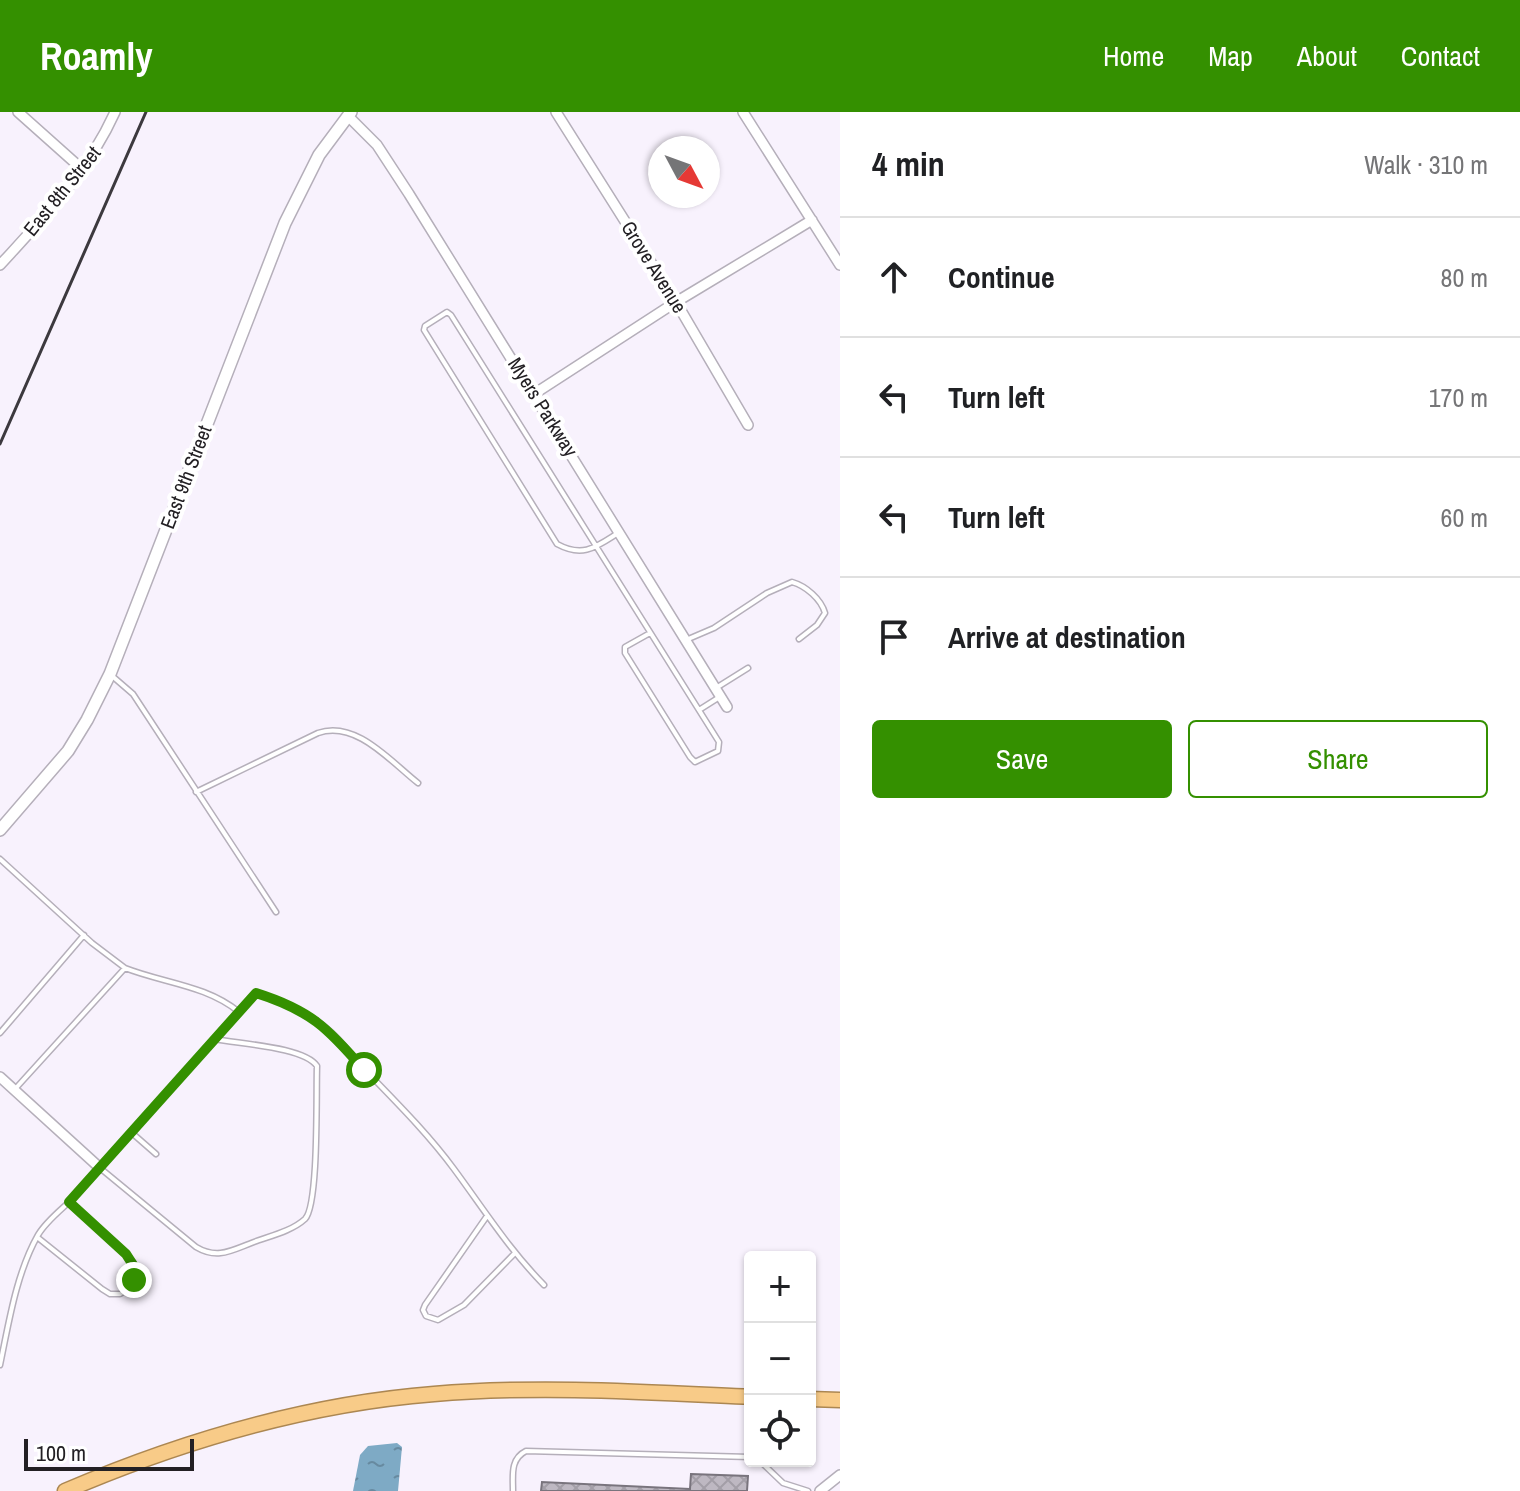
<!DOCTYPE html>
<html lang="en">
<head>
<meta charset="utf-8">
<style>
	body { margin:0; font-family:"Archivo Narrow",sans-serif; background:#f6f6f6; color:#202124 }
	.controls { position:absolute; right:24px; bottom:24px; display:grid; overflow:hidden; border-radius:8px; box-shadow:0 2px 6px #0004 }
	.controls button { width:72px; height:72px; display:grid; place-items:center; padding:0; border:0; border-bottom:2px solid #e0e0e0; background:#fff; color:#202124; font:40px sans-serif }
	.compass { position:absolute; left:648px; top:24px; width:72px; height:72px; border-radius:50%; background:#fff; box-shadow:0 2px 6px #0004; rotate:131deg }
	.scale { position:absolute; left:24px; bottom:20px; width:170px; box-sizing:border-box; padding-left:8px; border:4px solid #232024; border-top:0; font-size:22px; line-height:28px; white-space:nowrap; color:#232024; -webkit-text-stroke:6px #fff; paint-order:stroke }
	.stop { position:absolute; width:24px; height:24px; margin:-18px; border:6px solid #349000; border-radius:50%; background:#fff }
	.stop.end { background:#349000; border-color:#fff; box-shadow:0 2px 8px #0008 }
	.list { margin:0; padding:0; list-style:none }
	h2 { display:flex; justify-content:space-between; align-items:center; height:104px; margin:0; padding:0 32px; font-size:34px }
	h2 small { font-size:26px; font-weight:400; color:#757577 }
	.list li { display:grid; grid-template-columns:52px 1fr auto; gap:24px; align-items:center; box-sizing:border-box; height:120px; padding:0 32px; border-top:2px solid #e0e0e0 }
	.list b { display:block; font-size:30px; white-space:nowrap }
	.list em { font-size:26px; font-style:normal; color:#757577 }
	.actions { display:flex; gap:16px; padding:24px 32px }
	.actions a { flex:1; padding:18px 0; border:2px solid #349000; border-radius:8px; text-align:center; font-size:28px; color:#349000 }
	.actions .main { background:#349000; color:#fff }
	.icon { flex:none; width:44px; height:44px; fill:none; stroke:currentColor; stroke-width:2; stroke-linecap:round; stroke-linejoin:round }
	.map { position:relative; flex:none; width:840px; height:1379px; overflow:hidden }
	header { display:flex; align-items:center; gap:48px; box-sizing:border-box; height:112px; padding:0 40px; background:#349000; color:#fff }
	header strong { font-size:38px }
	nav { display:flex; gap:44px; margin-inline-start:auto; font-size:28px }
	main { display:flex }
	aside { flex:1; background:#fff }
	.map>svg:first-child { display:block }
	.water { fill:url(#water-ripples) }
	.building { fill:url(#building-cross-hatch); stroke:#79747d; stroke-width:2 }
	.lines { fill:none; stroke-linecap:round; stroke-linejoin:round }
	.service-casing { stroke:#b5afba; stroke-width:7 }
	.minor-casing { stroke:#b5afba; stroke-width:12 }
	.tertiary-casing { stroke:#b5afba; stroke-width:14 }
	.trunk-casing { stroke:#ac8752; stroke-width:17 }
	.service { stroke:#fff; stroke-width:4 }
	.minor { stroke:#fff; stroke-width:9 }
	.tertiary { stroke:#fff; stroke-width:11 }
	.trunk { stroke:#f8cb88; stroke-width:14 }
	.rail { stroke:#3c393e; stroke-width:3 }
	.route { stroke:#349000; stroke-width:10 }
	.labels { text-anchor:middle; stroke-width:8; stroke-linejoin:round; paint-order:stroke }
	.street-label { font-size:20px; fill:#232024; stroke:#fff }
</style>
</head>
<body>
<header>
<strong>Roamly</strong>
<nav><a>Home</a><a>Map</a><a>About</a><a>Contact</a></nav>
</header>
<main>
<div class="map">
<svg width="840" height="1379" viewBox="0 0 840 1379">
	<defs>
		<pattern id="water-ripples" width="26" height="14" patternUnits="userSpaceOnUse" patternTransform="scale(2)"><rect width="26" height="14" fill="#7eaac5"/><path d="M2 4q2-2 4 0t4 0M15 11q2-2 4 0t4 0" fill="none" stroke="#678aa0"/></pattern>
		<pattern id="building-cross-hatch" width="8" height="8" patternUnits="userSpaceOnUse" patternTransform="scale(2)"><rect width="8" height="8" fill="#beb8c2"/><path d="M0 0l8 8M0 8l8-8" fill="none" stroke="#a39ea7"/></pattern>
	</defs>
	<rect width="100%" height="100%" fill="#f8f2fd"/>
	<path class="water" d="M397 1331 402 1335 398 1379H353L360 1343 368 1334Z"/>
	<path class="building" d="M691 1362 748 1364 747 1379H541L542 1370 690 1377Z"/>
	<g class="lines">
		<defs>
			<path id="service" d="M618 421C596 435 583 446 557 432L424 218 425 214 447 200 451 203C540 345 630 488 719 630L718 639 695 650 690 645 625 541V535L650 521
				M686 528 714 516 767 481 792 470C806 474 821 487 825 501L817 513 799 527
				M111 563 133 582 276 800
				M716 576 748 556
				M699 598 718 586
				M196 680 318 621C356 608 390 649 418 671
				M0 747 92 831 125 856
				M0 921 84 823
				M216 926 256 881C285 891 314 902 336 925 347 936 357 950 368 961 398 992 428 1022 454 1057 485 1099 508 1136 544 1173
				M16 976 125 856C163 871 206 873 239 900
				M132 1021 156 1042
				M487 1104 425 1193 423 1198 426 1204 438 1208 464 1193 514 1142
				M37 1125 102 1177 110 1182H120C132 1175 138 1164 133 1150L69 1090
				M0 1253C9 1210 16 1162 38 1123 48 1106 67 1094 80 1079 125 1028 170 978 215 927 240 932 304 935 317 954 316 980 319 1093 305 1107 292 1119 270 1124 254 1130 232 1138 218 1148 196 1135L100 1056
				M760 1349 783 1371 808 1379
				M513 1379C513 1363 510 1347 526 1339L750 1345"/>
			<path id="minor" d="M18 0 83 58
				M556 0 676 190 748 313
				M743 0 840 153
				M348 4 377 33 409 82 727 595
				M0 153C44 105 88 60 115 0
				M534 282 676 190 812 108
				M0 965 100 1056
				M820 1379 840 1363"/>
			<path id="tertiary" d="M0 718 68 639 87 608 110 562 285 111 319 43 351 0"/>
			<path id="trunk" d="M810 1287 840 1288
				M65 1379C182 1329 306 1292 434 1282 539 1273 645 1280 750 1285"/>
		</defs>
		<use href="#service" class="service-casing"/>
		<use href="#minor" class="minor-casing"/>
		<use href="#tertiary" class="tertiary-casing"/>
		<use href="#trunk" class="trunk-casing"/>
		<use href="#service" class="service"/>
		<use href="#minor" class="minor"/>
		<use href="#tertiary" class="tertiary"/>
		<use href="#trunk" class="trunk"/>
		<path class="rail" d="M0 332 146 0"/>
	</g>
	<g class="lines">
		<path class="route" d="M134 1168 135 1156 126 1142 69 1090 256 881C310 898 328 916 364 958"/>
	</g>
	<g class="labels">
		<g class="street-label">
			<text transform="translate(62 79) rotate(-51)" y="7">East 8th Street</text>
			<text transform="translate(654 155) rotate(58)" y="7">Grove Avenue</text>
			<text transform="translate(543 295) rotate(58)" y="7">Myers Parkway</text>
			<text transform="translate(186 365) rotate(-69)" y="7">East 9th Street</text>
		</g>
	</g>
</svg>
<div class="controls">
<button>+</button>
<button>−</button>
<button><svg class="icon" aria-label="locate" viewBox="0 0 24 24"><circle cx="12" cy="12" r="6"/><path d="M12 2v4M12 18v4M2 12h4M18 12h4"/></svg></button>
</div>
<svg class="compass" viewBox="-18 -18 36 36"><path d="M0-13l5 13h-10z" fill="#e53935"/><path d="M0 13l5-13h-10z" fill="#757577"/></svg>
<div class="scale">100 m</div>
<div class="stop" style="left:364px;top:958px"></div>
<div class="stop end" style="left:134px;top:1168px"></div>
</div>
<aside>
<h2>4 min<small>Walk · 310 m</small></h2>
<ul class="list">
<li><svg class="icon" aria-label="ahead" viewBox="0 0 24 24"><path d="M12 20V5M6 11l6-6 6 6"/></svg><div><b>Continue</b></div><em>80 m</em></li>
<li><svg class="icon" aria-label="left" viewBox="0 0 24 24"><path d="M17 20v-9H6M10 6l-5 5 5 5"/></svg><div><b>Turn left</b></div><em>170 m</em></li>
<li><svg class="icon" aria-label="left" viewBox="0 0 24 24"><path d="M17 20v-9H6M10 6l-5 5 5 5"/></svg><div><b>Turn left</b></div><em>60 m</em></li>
<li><svg class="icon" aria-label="arrive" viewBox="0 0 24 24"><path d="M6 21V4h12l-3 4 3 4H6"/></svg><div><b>Arrive at destination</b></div></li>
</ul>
<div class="actions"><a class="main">Save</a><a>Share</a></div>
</aside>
</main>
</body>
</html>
